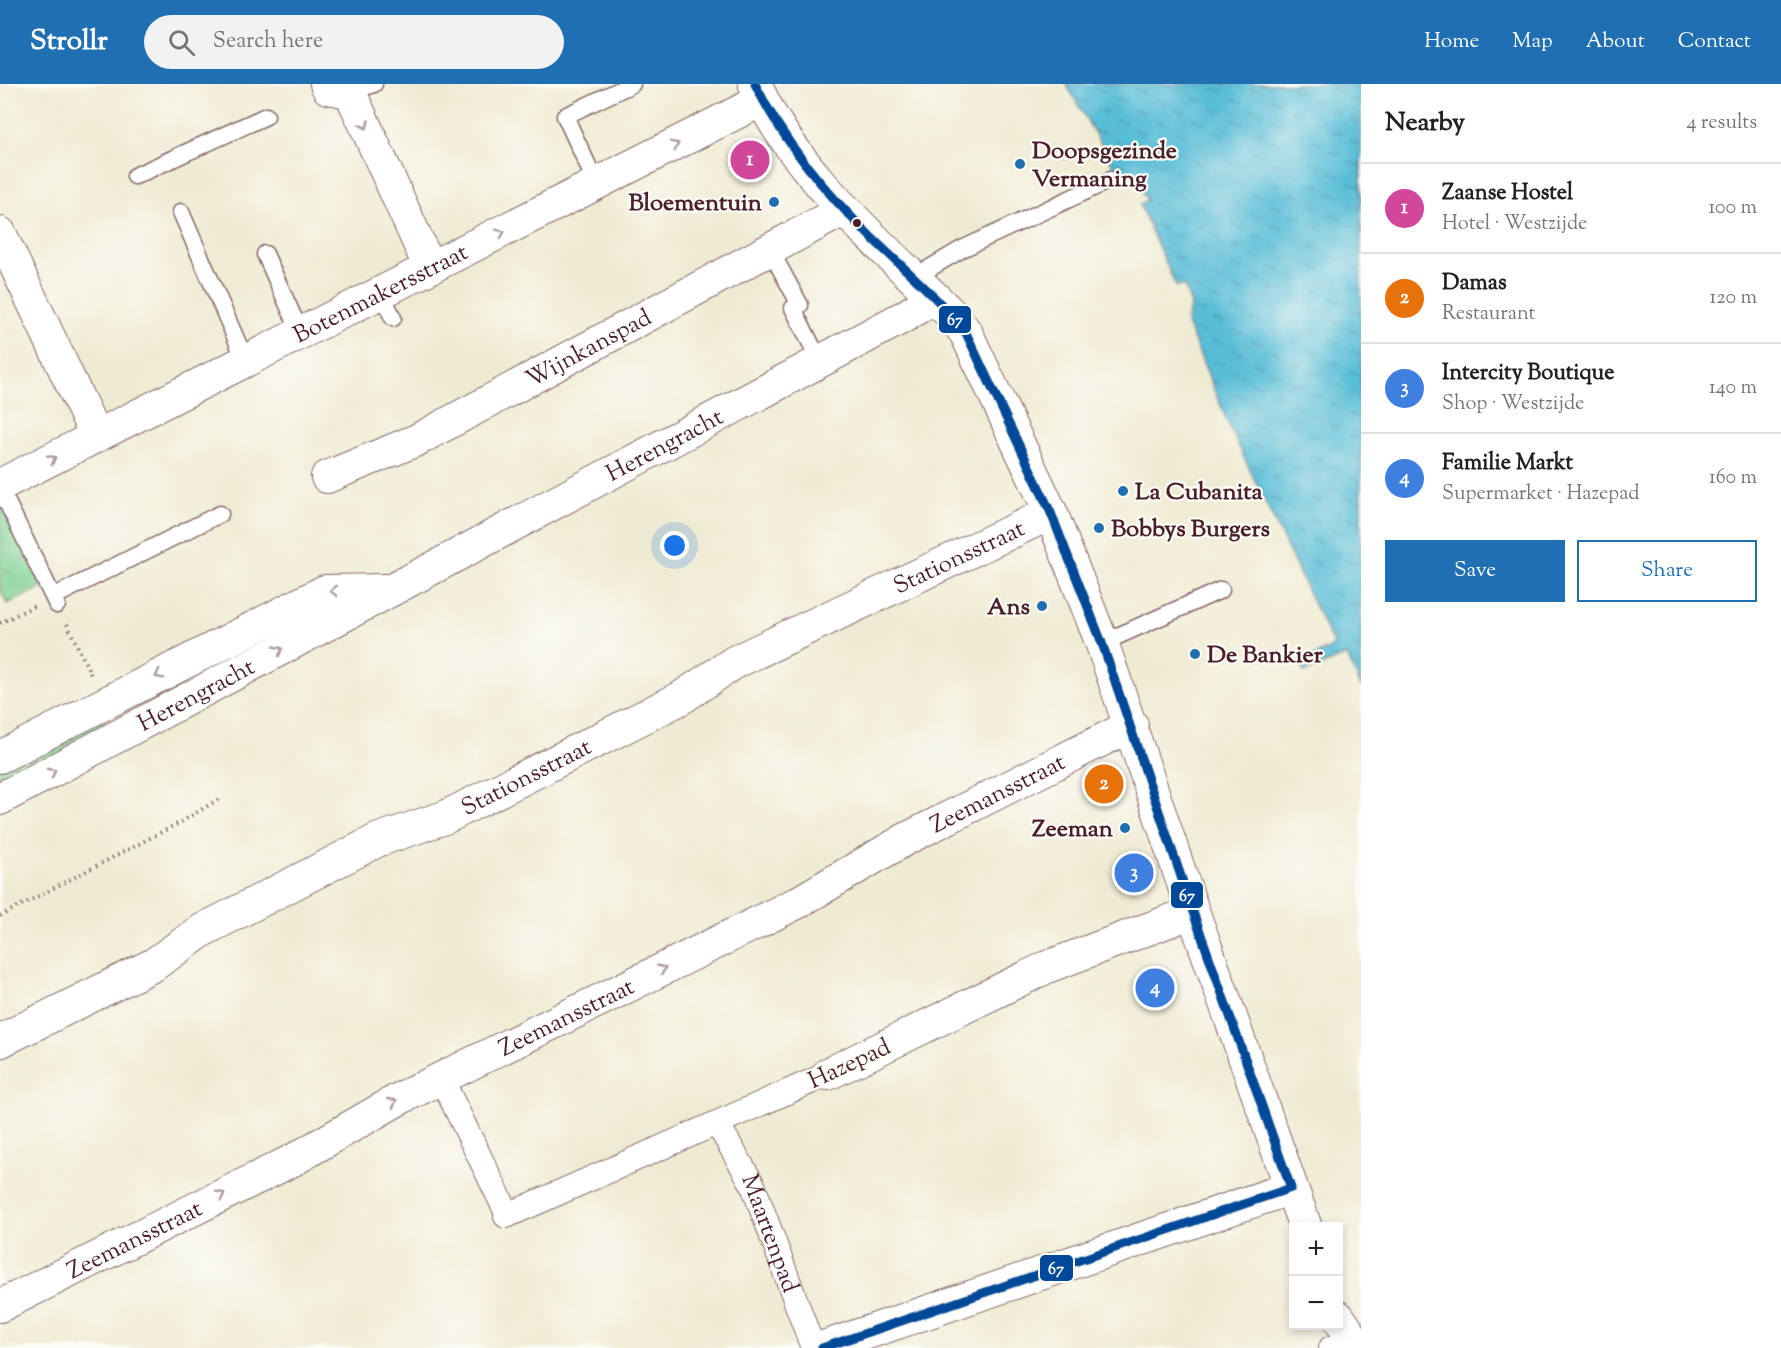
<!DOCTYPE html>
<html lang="en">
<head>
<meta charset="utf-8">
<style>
	body { margin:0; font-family:"Sorts Mill Goudy",serif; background:#f2f2f2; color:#202124 }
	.controls { position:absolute; right:18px; bottom:18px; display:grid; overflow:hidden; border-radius:0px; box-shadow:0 3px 9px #0003 }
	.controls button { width:54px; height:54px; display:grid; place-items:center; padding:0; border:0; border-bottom:2px solid #e0e0e0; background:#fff; color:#202124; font:30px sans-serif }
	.you { position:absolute; left:675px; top:462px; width:21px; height:21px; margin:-15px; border:4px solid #fff; border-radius:50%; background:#1a73e8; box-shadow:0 0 0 9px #1a73e833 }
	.badge { display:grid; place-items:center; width:39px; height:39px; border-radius:50%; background:#1f6fb2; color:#fff; font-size:20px; font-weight:700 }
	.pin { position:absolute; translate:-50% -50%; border:3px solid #fff; box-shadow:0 2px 6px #0006 }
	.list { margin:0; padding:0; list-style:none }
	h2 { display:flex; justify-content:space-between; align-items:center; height:78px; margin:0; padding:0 24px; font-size:26px }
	h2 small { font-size:20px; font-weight:400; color:#757577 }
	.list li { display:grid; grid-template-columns:39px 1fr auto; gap:18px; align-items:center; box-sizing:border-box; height:90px; padding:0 24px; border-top:2px solid #e0e0e0 }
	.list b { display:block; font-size:22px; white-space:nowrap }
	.list p { margin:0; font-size:20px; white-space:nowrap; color:#757577 }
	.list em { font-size:20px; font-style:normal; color:#757577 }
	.actions { display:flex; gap:12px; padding:18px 24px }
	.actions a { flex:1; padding:14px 0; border:2px solid #1f6fb2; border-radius:0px; text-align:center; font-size:21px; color:#1f6fb2 }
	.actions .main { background:#1f6fb2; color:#fff }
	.icon { flex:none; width:33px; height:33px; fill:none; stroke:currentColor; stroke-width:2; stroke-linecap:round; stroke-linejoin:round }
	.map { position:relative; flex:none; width:1361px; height:1264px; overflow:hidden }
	header { display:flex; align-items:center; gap:36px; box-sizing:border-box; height:84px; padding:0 30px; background:#1f6fb2; color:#fff }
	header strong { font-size:28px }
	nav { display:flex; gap:33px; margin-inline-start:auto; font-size:21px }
	.search { width:420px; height:54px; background:#f2f2f2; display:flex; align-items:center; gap:15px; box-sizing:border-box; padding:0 21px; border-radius:33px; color:#757577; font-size:22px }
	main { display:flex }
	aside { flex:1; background:#fff }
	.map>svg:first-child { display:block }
	.grass { fill:#7fd091; stroke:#64785e; stroke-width:1.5 }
	.park { fill:url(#park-tufts); stroke:#64785e; stroke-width:1.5 }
	.water { fill:url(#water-ripples); stroke:#526e81; stroke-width:1.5 }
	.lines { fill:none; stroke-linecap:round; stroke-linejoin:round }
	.service-casing { stroke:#846666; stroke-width:19 }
	.pedestrian-casing { stroke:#846666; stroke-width:26 }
	.minor-casing { stroke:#846666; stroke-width:34 }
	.tertiary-casing { stroke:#846666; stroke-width:35 }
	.path { stroke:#846666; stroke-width:4; stroke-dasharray:1.5 4.5; stroke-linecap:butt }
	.service { stroke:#fff; stroke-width:16 }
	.pedestrian { stroke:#fff; stroke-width:24 }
	.minor { stroke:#fff; stroke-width:32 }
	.tertiary { stroke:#fff; stroke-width:33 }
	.bus-1-casing { stroke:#fdfcf7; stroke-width:14 }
	.bus-1 { stroke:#004899; stroke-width:9 }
	.oneway { stroke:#ae9aa0 }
	.poi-dot { fill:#1f6fb2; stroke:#fdfcf7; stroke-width:2 }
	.bus-dot { fill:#4a1f2b; stroke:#fdfcf7; stroke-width:2 }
	.labels { text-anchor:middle; stroke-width:4.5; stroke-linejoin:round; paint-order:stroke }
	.poi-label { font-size:24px; font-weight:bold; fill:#4a1f2b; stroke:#fdfcf7; text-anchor:start }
	.street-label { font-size:24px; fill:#4a1f2b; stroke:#fdfcf7 }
	.line-badge { stroke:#fdfcf7; stroke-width:2 }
	.badge-label { font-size:16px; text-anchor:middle; font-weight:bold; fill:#fff }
</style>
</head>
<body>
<header>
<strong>Strollr</strong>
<div class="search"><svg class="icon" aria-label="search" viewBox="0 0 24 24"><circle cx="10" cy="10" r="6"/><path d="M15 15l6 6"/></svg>Search here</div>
<nav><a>Home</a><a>Map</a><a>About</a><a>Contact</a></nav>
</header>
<main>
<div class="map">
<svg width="1361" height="1264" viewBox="0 0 1361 1264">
	<defs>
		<pattern id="park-tufts" width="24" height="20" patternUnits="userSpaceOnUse" patternTransform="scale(1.5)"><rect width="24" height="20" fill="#7fd091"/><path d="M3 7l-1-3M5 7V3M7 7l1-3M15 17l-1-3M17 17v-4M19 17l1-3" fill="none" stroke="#6fb27d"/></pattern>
		<pattern id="water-ripples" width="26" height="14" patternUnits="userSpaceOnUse" patternTransform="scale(1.5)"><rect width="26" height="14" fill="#59bdd7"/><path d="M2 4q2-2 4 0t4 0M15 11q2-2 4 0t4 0" fill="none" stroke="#4c99af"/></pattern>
	</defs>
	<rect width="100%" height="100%" fill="#fdfcf7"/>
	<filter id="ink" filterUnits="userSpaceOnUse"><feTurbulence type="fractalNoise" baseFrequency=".0167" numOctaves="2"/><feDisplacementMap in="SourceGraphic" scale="12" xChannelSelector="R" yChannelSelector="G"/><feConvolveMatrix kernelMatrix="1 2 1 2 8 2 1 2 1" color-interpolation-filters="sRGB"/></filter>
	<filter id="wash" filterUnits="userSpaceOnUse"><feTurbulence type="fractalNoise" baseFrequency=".008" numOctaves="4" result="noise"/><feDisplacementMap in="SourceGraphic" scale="24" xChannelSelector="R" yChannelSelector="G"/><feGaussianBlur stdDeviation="1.35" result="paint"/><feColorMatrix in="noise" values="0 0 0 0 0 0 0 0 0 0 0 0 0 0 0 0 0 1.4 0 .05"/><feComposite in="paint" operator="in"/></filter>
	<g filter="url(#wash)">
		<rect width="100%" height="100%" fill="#efebd3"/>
		<path class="grass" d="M100 631 109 648 0 705V683Z"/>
		<path class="park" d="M4 421 43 503 7 520 0 505V423Z"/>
		<path class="water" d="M1066 0H1361V603L1347 571 1304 588 1301 579 1334 562 1230 344 1186 237 1191 221 1185 202H1176L1140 121 1147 116 1131 86 1119 91Z"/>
	</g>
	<g filter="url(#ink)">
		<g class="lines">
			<defs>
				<path id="service" d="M350 8 374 0
					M135 92 266 32
					M597 101 565 32 632 0
					M181 128 246 278
					M769 164 800 221 793 224 819 276
					M265 170 301 250
					M913 194 962 165 1110 96
					M382 211 393 234
					M0 404 57 521
					M53 513 220 430
					M1102 559 1221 506"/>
				<g id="pedestrian">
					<path d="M441 994 508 1131"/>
					<path id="s1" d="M717 1039 753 1101 813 1264"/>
					<path d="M506 1132 828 990"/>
					<path d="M1331 1264 1352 1255"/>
				</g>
				<g id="minor">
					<path d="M326 0 328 4 350 8 430 184"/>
					<path d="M0 149 96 352"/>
					<path id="s2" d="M327 393 417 356 845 125"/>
					<path id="s3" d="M0 401 762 16"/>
					<path d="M0 673 325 507 386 506"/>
					<path id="s4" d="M0 715 907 231 934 213"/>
					<path d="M828 990 1047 883 1193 828"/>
					<path id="s5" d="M0 1222 295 1075 397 1016 797 819 906 755 1132 641"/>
				</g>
				<g id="tertiary">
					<path d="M755 0C791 87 886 165 952 231L966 249 1051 429 1102 559 1193 828 1305 1142"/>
					<path id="s6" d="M0 957 153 881 203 846 378 756 446 733 681 614 735 578 1051 429"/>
					<path d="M1338 1233 1359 1264"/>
					<path d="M822 1264 1291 1104"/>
				</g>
			</defs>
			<use href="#service" class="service-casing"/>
			<use href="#pedestrian" class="pedestrian-casing"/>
			<use href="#minor" class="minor-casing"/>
			<use href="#tertiary" class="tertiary-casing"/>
			<path class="path" d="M0 539 34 522
				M67 540 92 593
				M0 832 181 738 219 715"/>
			<use href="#service" class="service"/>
			<use href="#pedestrian" class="pedestrian"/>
			<use href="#minor" class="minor"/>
			<use href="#tertiary" class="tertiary"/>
			<defs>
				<path id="bus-1" d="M755 0C784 59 825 108 872 154 904 185 939 214 966 249L1051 429 1102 559 1193 828 1291 1104
					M822 1264 1291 1104"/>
			</defs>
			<use href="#bus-1" class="bus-1-casing"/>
			<use href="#bus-1" class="bus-1"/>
		</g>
		<defs><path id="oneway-chevron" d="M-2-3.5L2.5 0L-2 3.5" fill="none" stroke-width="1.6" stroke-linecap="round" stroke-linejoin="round" transform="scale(1.5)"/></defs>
		<g class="oneway">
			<use href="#oneway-chevron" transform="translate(365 41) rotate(66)"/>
			<use href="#oneway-chevron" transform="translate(675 61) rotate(-27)"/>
			<use href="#oneway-chevron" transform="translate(501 149) rotate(-26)"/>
			<use href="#oneway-chevron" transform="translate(52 375) rotate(-27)"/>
			<use href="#oneway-chevron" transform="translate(334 507) rotate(178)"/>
			<use href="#oneway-chevron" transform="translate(279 566) rotate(-28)"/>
			<use href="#oneway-chevron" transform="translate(159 591) rotate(153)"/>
			<use href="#oneway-chevron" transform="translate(52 688) rotate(-28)"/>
			<use href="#oneway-chevron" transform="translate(662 885) rotate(-26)"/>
			<use href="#oneway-chevron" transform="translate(393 1018) rotate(-29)"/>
			<use href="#oneway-chevron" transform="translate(221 1111) rotate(-27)"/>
		</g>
	</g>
	<g class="poi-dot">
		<circle cx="1020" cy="80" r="6"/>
		<circle cx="774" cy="118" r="6"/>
		<circle cx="1123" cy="407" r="6"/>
		<circle cx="1099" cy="444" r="6"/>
		<circle cx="1042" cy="522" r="6"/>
		<circle cx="1195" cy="570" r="6"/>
		<circle cx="1125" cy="744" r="6"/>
	</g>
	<circle class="bus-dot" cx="857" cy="139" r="5"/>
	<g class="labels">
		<g class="poi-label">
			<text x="1032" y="74">Doopsgezinde<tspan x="1032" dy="28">Vermaning</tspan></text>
			<text x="762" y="126" text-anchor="end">Bloementuin</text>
			<text x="1135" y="415">La Cubanita</text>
			<text x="1111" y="452">Bobbys Burgers</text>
			<text x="1030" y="530" text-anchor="end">Ans</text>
			<text x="1207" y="578">De Bankier</text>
			<text x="1113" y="752" text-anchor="end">Zeeman</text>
		</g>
		<g class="street-label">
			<text dy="8" stroke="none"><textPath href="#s3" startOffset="426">Botenmakersstraat</textPath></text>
			<text dy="8" stroke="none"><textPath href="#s2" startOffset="292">Wijnkanspad</textPath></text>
			<text dy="8" stroke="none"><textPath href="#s4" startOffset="753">Herengracht</textPath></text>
			<text dy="8" stroke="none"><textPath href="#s6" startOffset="1076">Stationsstraat</textPath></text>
			<text dy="8" stroke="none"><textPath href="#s4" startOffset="222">Herengracht</textPath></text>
			<text dy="8" stroke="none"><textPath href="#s6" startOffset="590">Stationsstraat</textPath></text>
			<text dy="8" stroke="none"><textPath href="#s5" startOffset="1122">Zeemansstraat</textPath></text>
			<text dy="8" stroke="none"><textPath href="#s5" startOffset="636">Zeemansstraat</textPath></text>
			<text transform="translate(849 979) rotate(-25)" y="8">Hazepad</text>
			<text dy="8" stroke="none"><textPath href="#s1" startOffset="123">Maartenpad</textPath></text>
			<text dy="8" stroke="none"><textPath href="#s5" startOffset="150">Zeemansstraat</textPath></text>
		</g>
	</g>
	<g class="line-badge">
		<rect x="938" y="221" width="34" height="29" rx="6" fill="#004899"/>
		<rect x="1170" y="797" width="34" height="28" rx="6" fill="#004899"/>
		<rect x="1039" y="1170" width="35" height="28" rx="6" fill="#004899"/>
	</g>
	<g class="badge-label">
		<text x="955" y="241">67</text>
		<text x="1187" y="817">67</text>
		<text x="1056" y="1190">67</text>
	</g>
</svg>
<div class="controls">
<button>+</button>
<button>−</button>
</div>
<div class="you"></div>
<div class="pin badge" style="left:750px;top:76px;background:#d1479c">1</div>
<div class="pin badge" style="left:1104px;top:700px;background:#e8710a">2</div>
<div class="pin badge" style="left:1134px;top:789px;background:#3f7fe0">3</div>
<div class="pin badge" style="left:1155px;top:904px;background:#3f7fe0">4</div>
</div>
<aside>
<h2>Nearby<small>4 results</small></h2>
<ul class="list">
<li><span class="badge" style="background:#d1479c">1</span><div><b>Zaanse Hostel</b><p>Hotel · Westzijde</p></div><em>100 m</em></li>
<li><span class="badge" style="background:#e8710a">2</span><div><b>Damas</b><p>Restaurant</p></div><em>120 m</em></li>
<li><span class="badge" style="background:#3f7fe0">3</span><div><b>Intercity Boutique</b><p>Shop · Westzijde</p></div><em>140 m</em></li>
<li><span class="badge" style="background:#3f7fe0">4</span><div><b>Familie Markt</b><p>Supermarket · Hazepad</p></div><em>160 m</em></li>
</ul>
<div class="actions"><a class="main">Save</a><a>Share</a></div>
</aside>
</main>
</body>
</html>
